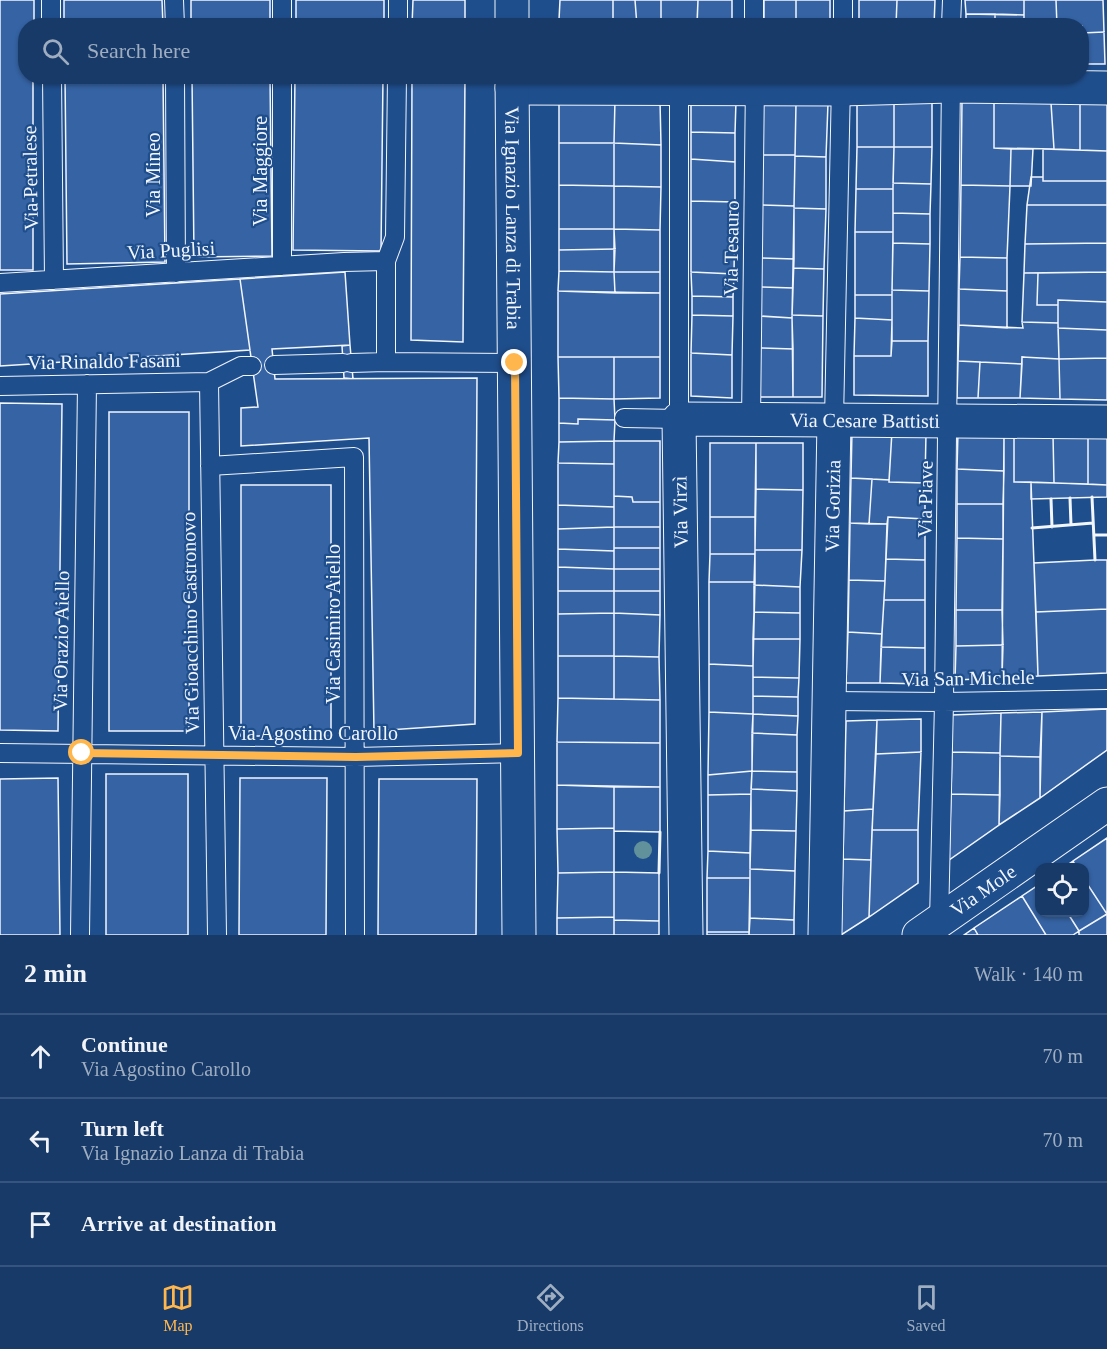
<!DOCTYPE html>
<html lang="en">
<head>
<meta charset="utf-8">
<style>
	body { margin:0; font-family:Georgia,serif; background:#244571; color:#f1f3f6 }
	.controls { position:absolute; right:18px; bottom:18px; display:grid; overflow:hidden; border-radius:12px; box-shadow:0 2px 4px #0004 }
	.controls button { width:54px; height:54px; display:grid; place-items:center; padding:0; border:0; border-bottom:2px solid #36547d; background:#173a69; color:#f1f3f6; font:30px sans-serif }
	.stop { position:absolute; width:18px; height:18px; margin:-14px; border:4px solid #ffb74d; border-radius:50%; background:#fff }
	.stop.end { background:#ffb74d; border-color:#fff; box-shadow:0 2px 6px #0008 }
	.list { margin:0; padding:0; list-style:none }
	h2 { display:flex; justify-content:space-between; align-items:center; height:78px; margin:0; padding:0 24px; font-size:26px }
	h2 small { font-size:20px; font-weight:400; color:#9eadc0 }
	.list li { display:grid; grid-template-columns:39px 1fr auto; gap:18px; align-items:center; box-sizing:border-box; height:84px; padding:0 24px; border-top:2px solid #36547d }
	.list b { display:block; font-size:22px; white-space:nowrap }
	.list p { margin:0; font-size:20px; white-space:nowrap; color:#9eadc0 }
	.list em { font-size:20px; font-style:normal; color:#9eadc0 }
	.icon { flex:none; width:33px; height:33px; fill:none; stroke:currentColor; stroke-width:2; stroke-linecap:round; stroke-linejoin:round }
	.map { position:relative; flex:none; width:1107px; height:935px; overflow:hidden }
	.search { position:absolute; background:#173a69; box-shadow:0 2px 4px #0004; left:18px; right:18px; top:18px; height:66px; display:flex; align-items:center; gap:15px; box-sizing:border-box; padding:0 21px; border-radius:24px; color:#9eadc0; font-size:22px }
	.sheet { height:330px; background:#173a69 }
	nav { display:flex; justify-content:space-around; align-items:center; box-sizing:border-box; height:84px; border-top:2px solid #36547d; background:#173a69; font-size:16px; color:#9eadc0 }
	nav a { display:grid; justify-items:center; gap:3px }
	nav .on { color:#ffb74d }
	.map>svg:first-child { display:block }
	.building { fill:#3563a3; stroke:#f2f6ff; stroke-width:1.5 }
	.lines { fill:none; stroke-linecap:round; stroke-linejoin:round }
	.lane-casing { stroke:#f2f6ff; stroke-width:20 }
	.street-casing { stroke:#f2f6ff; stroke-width:35 }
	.secondary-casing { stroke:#f2f6ff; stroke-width:35 }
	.lane { stroke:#1f4e8c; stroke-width:18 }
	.street { stroke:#1f4e8c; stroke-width:33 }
	.secondary { stroke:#1f4e8c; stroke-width:33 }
	.wall { stroke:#f2f6ff; stroke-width:3 }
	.tree { fill:#61919a }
	.route { stroke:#ffb74d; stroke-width:8 }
	.labels { text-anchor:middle; stroke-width:4.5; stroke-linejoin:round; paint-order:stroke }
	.street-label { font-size:20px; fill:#f2f6ff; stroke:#1f4e8c }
</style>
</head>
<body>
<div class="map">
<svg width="1107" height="935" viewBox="0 0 1107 935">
	<rect width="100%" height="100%" fill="#1f4e8c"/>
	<path class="building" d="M0 0H34V26H26V76H33V270H0Z
		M64 0H162L163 26H64Z
		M191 0H270V26H191Z
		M296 0H384V26H296Z
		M413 0H465V26H412Z
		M560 0H613V22L559 20Z
		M613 0H635L637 26H613Z
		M635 0H661V26H637Z
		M661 0H698L697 26H661Z
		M698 0H732V24L697 23Z
		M764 0H796V21L764 20Z
		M796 0H830V26H796Z
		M859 0H897L896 26H859Z
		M897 0H935L934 26H896Z
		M965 0H1024V15L966 14Z
		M1024 0H1056L1057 26H1024Z
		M1056 0H1103L1104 32 1082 33V26H1057Z
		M966 14H995V26H966Z
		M995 14 1024 15V26H995Z
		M559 20 613 22V26H559Z
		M764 20 796 21V26H764Z
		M697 23 732 24V26H697Z
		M1104 32 1105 64H1082V33Z
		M65 76H163L165 262 67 264Z
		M192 76H270L272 256 194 257Z
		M295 76H383L381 251 293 250Z
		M412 76H465L463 342 411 340Z
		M559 98 615 99 614 143H559Z
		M615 99 660 101 661 145 614 143Z
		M691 100 736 101 735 133 691 132Z
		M857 101H894V147H857Z
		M894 101H932V147H894Z
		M962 101H994V148L1011 149 1010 186 961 185Z
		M994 101 1051 103 1054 149 994 148Z
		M762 103H796L795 155H762Z
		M796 103H828L826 157 795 156Z
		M1051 103 1080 104V150L1054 149Z
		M1080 104H1107V151L1080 150Z
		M691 132 735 133V162L691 159Z
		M559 143H614V186L559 185Z
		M614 143 661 145V187L614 186Z
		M857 147H894L893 189H856Z
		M894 147H932L931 184 893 183Z
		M1011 149H1033L1031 186H1010Z
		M1043 149 1107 151V181H1043Z
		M762 155H795L794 206 761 205Z
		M795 156 826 157V209L794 208Z
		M691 159 735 162V202L691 201Z
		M1031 177H1043V181H1107V205H1027Z
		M893 183 931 184 930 214 893 213Z
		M559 185 614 186V229H559Z
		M961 185 1010 186 1007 258 960 257Z
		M614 186 661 187 660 230 614 229Z
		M856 189H893V232H855Z
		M691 201 735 202 734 274 691 272Z
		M761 205 794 206V259L761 258Z
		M1027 205H1107V243L1025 244Z
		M794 208 826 209 824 269 793 268Z
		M893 213 930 214V244L893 243Z
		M559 229H614L615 249 559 250Z
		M614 229 660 230V272H614Z
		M855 232H893L892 295H855Z
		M893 243 930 244 929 291 892 290Z
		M1107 243V272L1024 273 1025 244Z
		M615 249 614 272 559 271V250Z
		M960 257 1007 258V291L959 289Z
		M761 258 794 259 793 288 761 287Z
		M793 268 824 269 823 316 792 315Z
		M559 271 614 272 615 293 558 291Z
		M345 272 350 345 272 349 275 379 477 378 475 724 374 731 369 438 241 446V408L258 407 240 279Z
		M614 272H660V293H615Z
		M691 272 734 274 733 297 692 296Z
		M1107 272V302L1058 300V305H1037L1038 273Z
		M1024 273H1038L1037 305H1058V323L1022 322Z
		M240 279 250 350 0 366V294Z
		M761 287 793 288 792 318 760 316Z
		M959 289 1007 291V328L959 325Z
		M892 290 929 291 928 341H892Z
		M558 291 660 293V357H558Z
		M855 295H892V320L855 318Z
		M692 296 733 297V316L692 315Z
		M1058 300 1107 302V330L1058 328Z
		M692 315 733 316 732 355 691 353Z
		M792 315 823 316 822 397H793Z
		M760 316 792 318 793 349 760 348Z
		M855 318 892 320 891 356H854Z
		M1022 322 1058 323 1059 359 1022 357V364L958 361 959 325 1023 328Z
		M1058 328 1107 330V358L1059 359Z
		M892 341H928V396L854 395V356H891Z
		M350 345 353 379 344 378 342 346Z
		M760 348 793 349V397H760Z
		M691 353 732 355V398L691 396Z
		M558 357H614V399L559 398Z
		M614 357H660V398L614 399Z
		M1022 357 1059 359 1060 399 1020 398Z
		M1107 358V400L1060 399 1059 359Z
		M958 361 980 362 978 398H957Z
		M980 362 1022 364 1020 398H978Z
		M559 398 614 399 615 420 578 419V424L559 423Z
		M0 403 62 404 58 731 0 730Z
		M109 412H189V731H109Z
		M578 419 615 420 614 441 559 442V423L578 424Z
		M852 431H892L889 480 851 478Z
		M892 431 926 433 925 483 889 482Z
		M958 432 1004 433V471L957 469Z
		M1004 433H1014V482H1031L1038 676 1002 678Z
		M1014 433 1053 435 1054 483 1014 482Z
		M1053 435H1088V484L1054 483Z
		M1088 435 1107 436V485L1088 484Z
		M614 441V464L558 463 559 442Z
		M614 441H660V502H633L632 497 614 496Z
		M710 443H756L755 517H710Z
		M756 443H803V490L756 489Z
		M558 463 614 464V507L558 505Z
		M957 469 1004 471 1003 504H957Z
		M851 478 872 479 869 524 850 523Z
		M872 479 889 480V482L925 483V519L888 517 887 524H869Z
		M1031 482 1107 485V497L1031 499Z
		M241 485H331V736H241Z
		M756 489 803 490 802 550H755Z
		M614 496 632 497 633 502H660V527H614Z
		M957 504H1003V539L957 538Z
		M558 505 614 507V527L558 529Z
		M710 517H755V554H710Z
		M888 517 925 519V560L886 559Z
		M850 523 887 524 885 581 849 580Z
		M614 527V551L558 549V529Z
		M614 527H660V548H614Z
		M957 538 1003 539 1002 610H956Z
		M614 548H660V569H614Z
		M558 549 614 551V569L558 567Z
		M755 550H802L800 587 754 585Z
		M710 554H755V582H709Z
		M886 559 925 560V600H884Z
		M1095 560H1107V609L1036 612 1034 563Z
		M558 567 614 569V591H558Z
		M614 569H660V591H614Z
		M849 580 885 581 882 634 848 632Z
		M709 582H755L753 666 709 664Z
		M754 585 800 587V613L754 612Z
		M558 591H614V613L558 614Z
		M614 591H660V615L614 613Z
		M884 600H925V648L881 647Z
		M1107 609V673L1038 676 1036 612Z
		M956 610H1002L1003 645 956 646Z
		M754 612 800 613V639H753Z
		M614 613V656H558V614Z
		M614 613 660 615 659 657 614 656Z
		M848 632 882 634 880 683H846Z
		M753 639H800L799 678 753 677Z
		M1003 645 1002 678 955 680 956 646Z
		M881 647 925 648V684L880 683Z
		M558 656H614V699L558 698Z
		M614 656 659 657 660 700 614 699Z
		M709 664 753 666V714L709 712Z
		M753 677 799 678 798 697 753 696Z
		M753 696 798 697V716L753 714Z
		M558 698 660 700V743L557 742Z
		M1107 709V750L1040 798 1042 712Z
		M709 712 753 714 752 771 708 775Z
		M1042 712 1040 757 1000 756 1001 713Z
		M1001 713 1000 753 952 752V715Z
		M753 714 798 716 797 735 752 733Z
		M921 719V752L876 754 877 720Z
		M877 720 873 809 844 811 846 721Z
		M752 733 797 735V772L752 771Z
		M557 742 660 743V787L557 785Z
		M921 752 918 830H872L876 754Z
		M952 752 1000 753V795L951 794Z
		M1000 756 1040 757V798L999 825Z
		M752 771 751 794 708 795V775Z
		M752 771 797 772V791L751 789Z
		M106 774H188V935H106Z
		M58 778 60 935H0V779Z
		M240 778H327L326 935H239Z
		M379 779H477L476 935H378Z
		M557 785 614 787V828L557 829Z
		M614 787H660V832L614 831Z
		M751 789 797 791 796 831 751 830Z
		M751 794 750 853 708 851V795Z
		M951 794 1000 795 999 825 949 860Z
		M873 809 871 860 843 859 844 811Z
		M614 828V872L558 873 557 829Z
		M751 830 796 831 795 871 750 869Z
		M872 830H918V883L869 917Z
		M1107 838V935H1079V931L1107 914 1084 879V868H1077L1073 861Z
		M708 851 750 853V878H707Z
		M843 859 871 860 869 917 841 935Z
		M1073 861 1077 868H1063Z
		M750 869 795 871 794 920 750 918Z
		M614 872V917L557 918 558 873Z
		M614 872 659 873V921L614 920Z
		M707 878H750L749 932H707Z
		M1084 879 1107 914 1079 931 1067 912H1084Z
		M1040 884V912H1067L1079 931 1073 935H1046L1022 896Z
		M1022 896 1046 935H978L974 928Z
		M614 917V935H557V918Z
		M750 918 794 920V935H749Z
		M614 920 659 921V935H614Z
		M974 928 978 935H964Z
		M707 932H749V935H707Z"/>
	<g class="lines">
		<defs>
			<path id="lane" d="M51 0V26
				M174 0 175 26
				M754 0V26
				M282 26V0
				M398 26V0
				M843 26V0
				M951 26 952 0
				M52 76 54 280
				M175 76 176 273
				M386 261 395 237 397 76
				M282 266V76
				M0 283 344 262 386 261V362L515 363
				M351 363 386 362
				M274 365 343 363
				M209 382 217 935
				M0 386 209 382 241 366H252
				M624 418 679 419V89
				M834 420 841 83
				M751 421 755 80
				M210 466 354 457 355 935
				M829 701 944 702 1107 699
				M0 753 356 757 518 753
				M939 921 944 702 951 80
				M80 935 87 384"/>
			<g id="street">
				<path d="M512 88 841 89 951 86 1107 88"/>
				<path id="s1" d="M686 935 679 419 1107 422"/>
				<path id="s2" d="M825 935 834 420"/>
			</g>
			<g id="secondary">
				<path d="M512 26V0"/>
				<path id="s3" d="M512 76 519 935"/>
				<path id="s4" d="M919 935 1107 804"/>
			</g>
		</defs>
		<use href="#lane" class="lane-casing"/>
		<use href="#street" class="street-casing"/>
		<use href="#secondary" class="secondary-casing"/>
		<use href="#lane" class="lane"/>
		<use href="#street" class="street"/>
		<use href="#secondary" class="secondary"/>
		<path class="wall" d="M1092 497 1095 560
			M1070 498 1071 525
			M1051 499 1052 527
			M1032 528 1093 523
			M1094 535H1107
			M659 873 660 832"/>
	</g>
	<circle class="tree" cx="643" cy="850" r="9"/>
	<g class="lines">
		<path class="route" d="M82 753 356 757 518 753 515 363"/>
	</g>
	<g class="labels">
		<g class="street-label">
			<text transform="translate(260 171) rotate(-90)" y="7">Via Maggiore</text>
			<text transform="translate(153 175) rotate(-90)" y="7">Via Mineo</text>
			<text transform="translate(30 178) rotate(-91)" y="7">Via Petralese</text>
			<text dy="7" stroke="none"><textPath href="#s3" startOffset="142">Via Ignazio Lanza di Trabia</textPath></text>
			<text transform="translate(731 248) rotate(-89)" y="7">Via Tesauro</text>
			<text transform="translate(171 250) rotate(-3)" y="7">Via Puglisi</text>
			<text transform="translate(104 361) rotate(-1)" y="7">Via Rinaldo Fasani</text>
			<text dy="7" stroke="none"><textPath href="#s1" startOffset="702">Via Cesare Battisti</textPath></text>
			<text transform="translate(925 499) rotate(-89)" y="7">Via Piave</text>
			<text dy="7" stroke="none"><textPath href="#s2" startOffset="429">Via Gorizia</textPath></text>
			<text transform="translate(680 512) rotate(-91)" y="7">Via Virzì</text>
			<text transform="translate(190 623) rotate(-91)" y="7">Via Gioacchino Castronovo</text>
			<text transform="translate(333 624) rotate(-90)" y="7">Via Casimiro Aiello</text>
			<text transform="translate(61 641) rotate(-89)" y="7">Via Orazio Aiello</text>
			<text transform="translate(968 678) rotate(-1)" y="7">Via San Michele</text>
			<text x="313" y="740">Via Agostino Carollo</text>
			<text dy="7" stroke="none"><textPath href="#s4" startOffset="78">Via Mole</textPath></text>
		</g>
	</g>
</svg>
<div class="controls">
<button><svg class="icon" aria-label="locate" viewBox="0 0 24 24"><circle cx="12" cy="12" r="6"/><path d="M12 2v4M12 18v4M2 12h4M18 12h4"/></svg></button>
</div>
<div class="stop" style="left:82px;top:753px"></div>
<div class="stop end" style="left:515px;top:363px"></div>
<div class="search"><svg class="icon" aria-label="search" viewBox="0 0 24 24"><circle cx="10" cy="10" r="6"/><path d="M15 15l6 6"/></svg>Search here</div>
</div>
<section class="sheet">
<h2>2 min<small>Walk · 140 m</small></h2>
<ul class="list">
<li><svg class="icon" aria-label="ahead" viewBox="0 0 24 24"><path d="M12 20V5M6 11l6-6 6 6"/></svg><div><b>Continue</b><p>Via Agostino Carollo</p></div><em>70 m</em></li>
<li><svg class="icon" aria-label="left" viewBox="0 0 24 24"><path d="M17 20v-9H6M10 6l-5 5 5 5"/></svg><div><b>Turn left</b><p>Via Ignazio Lanza di Trabia</p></div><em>70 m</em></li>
<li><svg class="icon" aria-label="arrive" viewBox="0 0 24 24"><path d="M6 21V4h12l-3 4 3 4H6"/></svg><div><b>Arrive at destination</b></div></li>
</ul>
</section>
<nav>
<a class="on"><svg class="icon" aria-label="map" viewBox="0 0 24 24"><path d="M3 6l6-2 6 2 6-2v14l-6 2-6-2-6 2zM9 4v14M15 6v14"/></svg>Map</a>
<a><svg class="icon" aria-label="directions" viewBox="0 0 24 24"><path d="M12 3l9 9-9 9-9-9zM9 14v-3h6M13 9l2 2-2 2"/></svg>Directions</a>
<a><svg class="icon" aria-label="saved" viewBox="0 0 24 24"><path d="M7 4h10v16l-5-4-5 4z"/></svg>Saved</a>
</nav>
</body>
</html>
